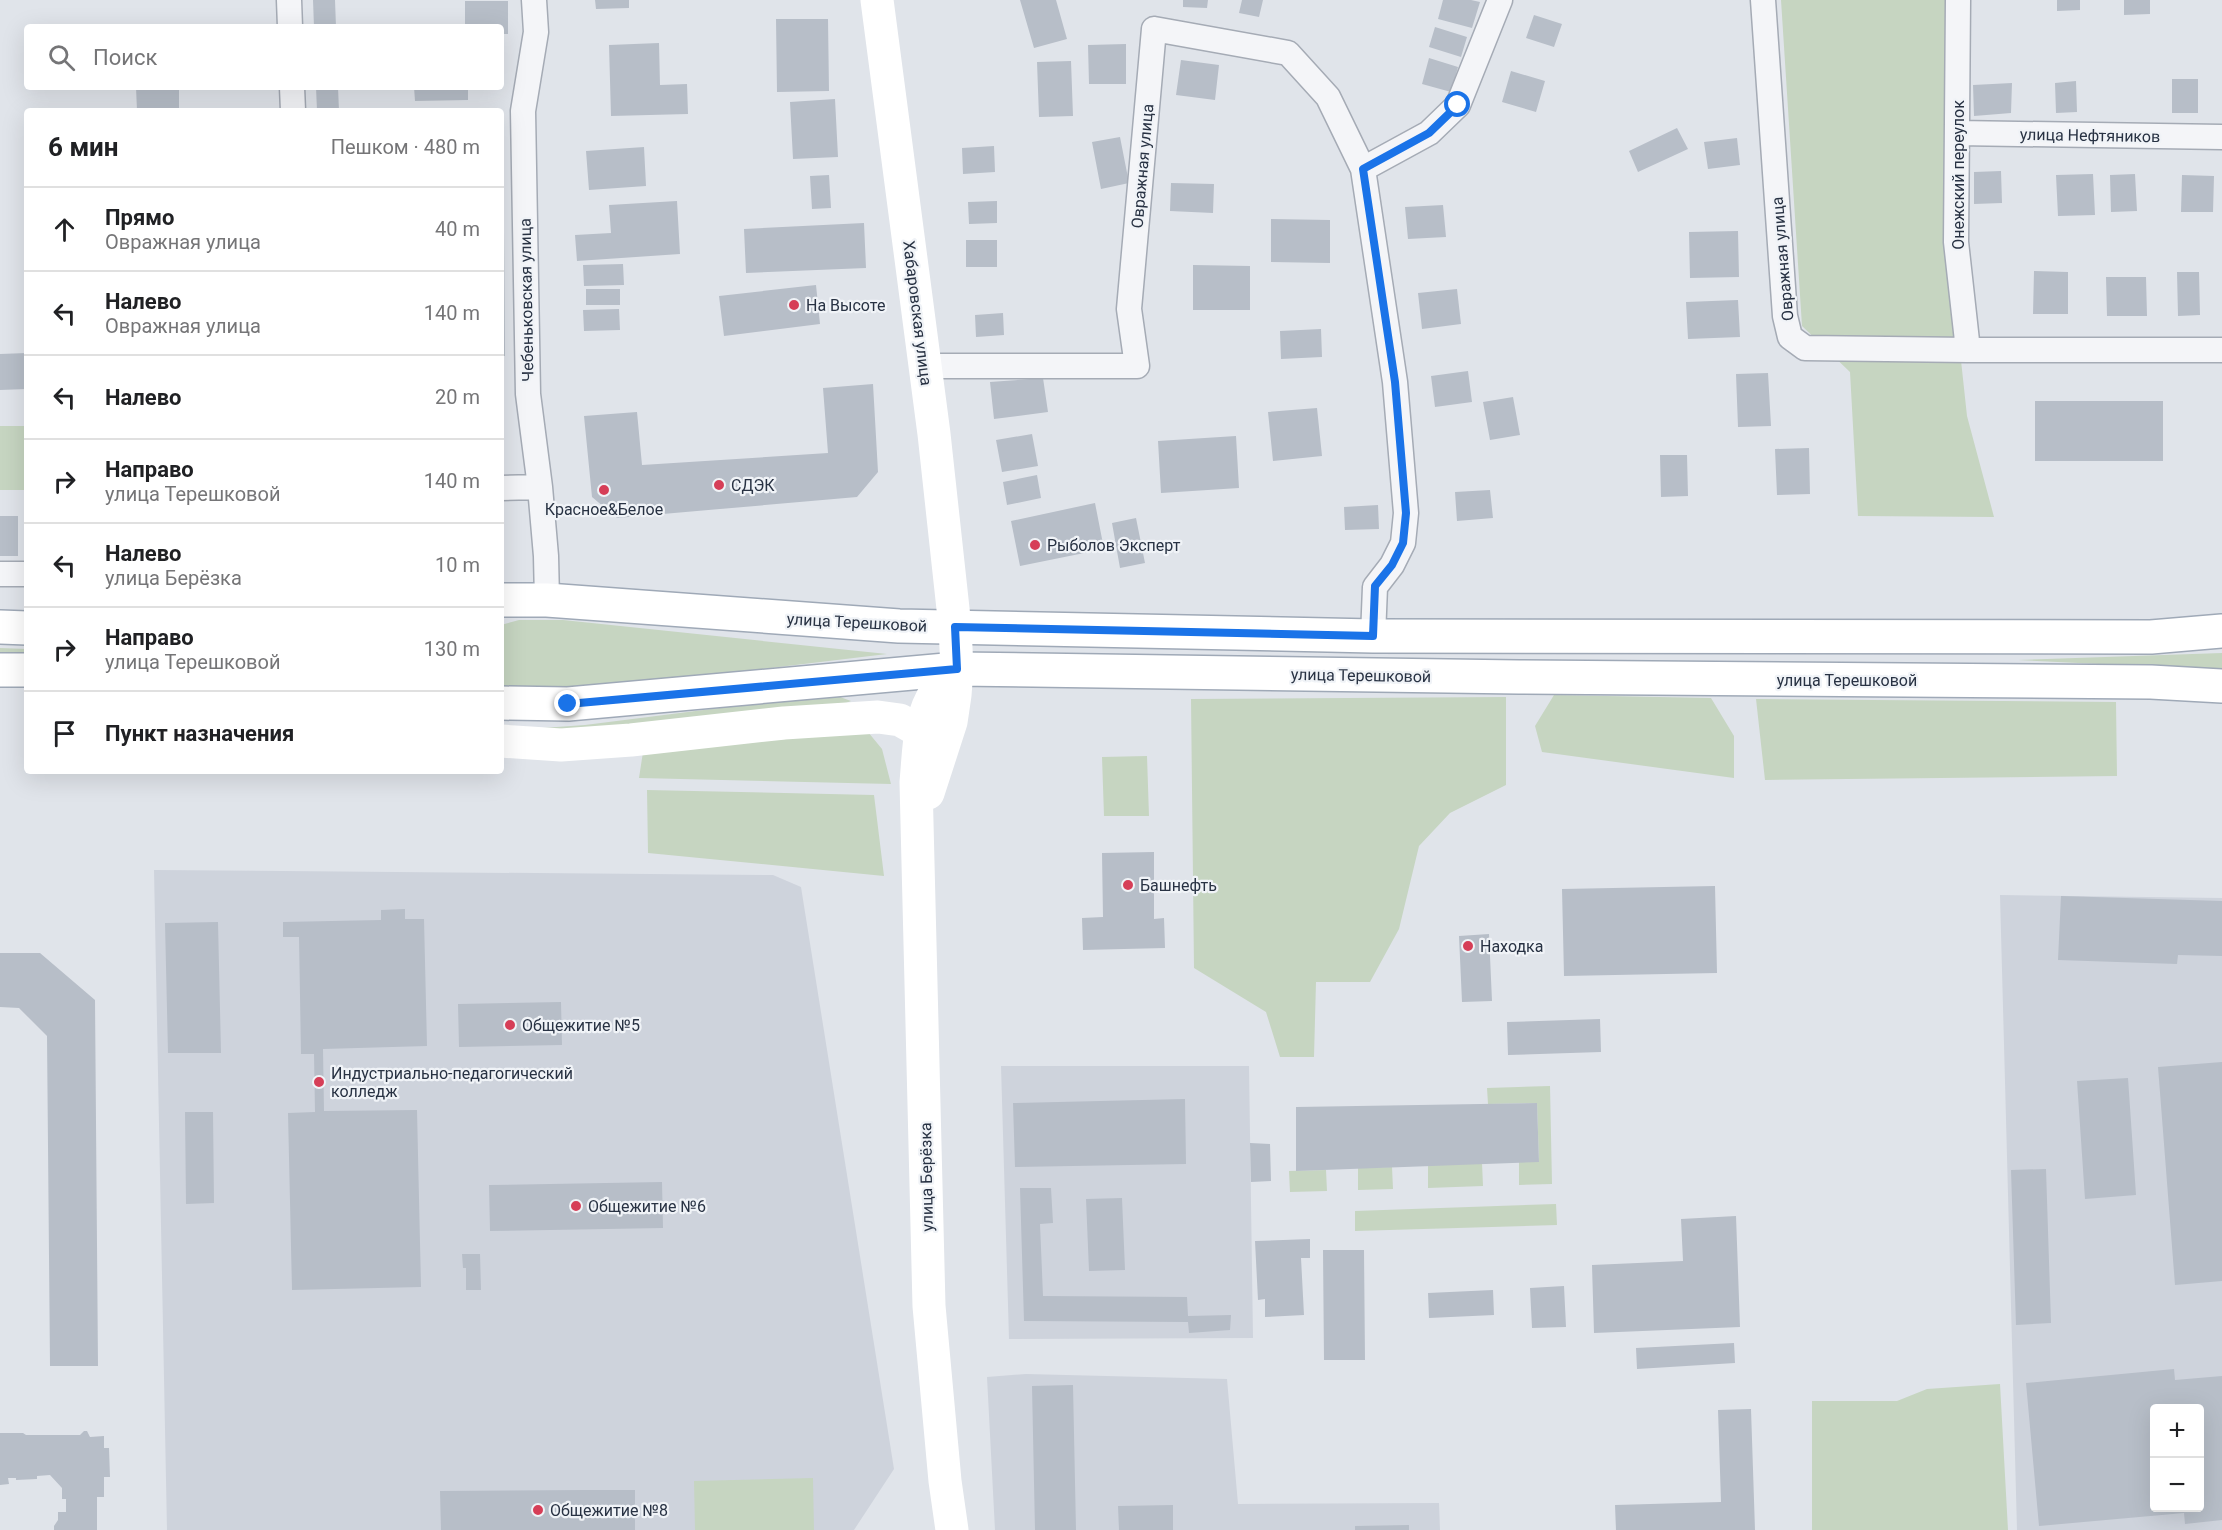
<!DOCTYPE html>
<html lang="ru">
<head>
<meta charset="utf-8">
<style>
	body { margin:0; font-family:Roboto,sans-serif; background:#f2f2f2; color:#202124 }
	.controls { position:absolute; right:18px; bottom:18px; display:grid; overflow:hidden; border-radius:6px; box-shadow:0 6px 24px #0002 }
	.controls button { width:54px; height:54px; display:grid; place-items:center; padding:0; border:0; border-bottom:2px solid #e0e0e0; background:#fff; color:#202124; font:30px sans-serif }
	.stop { position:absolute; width:18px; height:18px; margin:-14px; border:4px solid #1a73e8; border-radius:50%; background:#fff }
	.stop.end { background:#1a73e8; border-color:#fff; box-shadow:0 2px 6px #0008 }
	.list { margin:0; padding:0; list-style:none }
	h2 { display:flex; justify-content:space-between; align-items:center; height:78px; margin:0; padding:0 24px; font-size:26px }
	h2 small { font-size:20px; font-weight:400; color:#757577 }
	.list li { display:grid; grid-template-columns:39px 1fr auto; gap:18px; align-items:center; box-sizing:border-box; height:84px; padding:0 24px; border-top:2px solid #e0e0e0 }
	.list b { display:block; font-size:22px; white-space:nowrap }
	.list p { margin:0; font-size:20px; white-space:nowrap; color:#757577 }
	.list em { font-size:20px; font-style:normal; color:#757577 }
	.icon { flex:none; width:33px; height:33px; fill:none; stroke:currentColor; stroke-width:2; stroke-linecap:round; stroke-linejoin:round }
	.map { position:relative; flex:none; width:2222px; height:1530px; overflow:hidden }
	.search { position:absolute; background:#fff; box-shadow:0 6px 24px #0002; left:24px; top:24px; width:480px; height:66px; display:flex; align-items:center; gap:15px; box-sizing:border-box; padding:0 21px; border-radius:6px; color:#757577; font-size:22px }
	.panel { position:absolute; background:#fff; box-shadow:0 6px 24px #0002; left:24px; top:108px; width:480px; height:666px; border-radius:6px }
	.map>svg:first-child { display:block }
	.built { fill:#ced3dc; fill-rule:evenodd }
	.green { fill:#c6d5c1 }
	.building { fill:#b7bec8; fill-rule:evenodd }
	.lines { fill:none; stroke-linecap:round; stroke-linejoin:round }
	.street-casing { stroke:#a5abb5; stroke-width:27 }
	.primary-casing { stroke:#9fa9b7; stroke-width:36 }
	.street { stroke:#f4f5f8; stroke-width:24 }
	.secondary { stroke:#fff; stroke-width:33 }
	.primary { stroke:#fff; stroke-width:33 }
	.route { stroke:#1a73e8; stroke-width:8 }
	.poi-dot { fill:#d63e57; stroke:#f0f3f7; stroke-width:2 }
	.labels { text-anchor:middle; stroke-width:4.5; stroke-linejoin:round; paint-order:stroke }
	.street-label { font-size:16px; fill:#283243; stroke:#f0f3f7 }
	.poi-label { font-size:16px; fill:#283243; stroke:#f0f3f7; text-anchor:start }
</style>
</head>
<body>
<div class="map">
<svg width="2222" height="1530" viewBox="0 0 2222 1530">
	<rect width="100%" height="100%" fill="#e0e4ea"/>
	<path class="built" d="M154 870 773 875 801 887 894 1469 854 1530H167Z
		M2000 895 2222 898V1530H2017ZM2154 1408H2200V1508H2154Z
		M1001 1066H1249L1253 1338 1009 1339Z
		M1026 1374 1227 1379 1238 1504 1439 1503 1440 1530H995L987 1377Z"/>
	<path class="green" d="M1781 0H1947L1952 277 1967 416 1994 517 1858 516 1850 372 1802 326Z
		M0 426H27V490H0Z
		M519 620H563L887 654 564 693 501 691V625Z
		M0 648 27 649V657L0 656Z
		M2222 653V670L2018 660Z
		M1554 695 1711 698 1734 736V778L1542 752 1535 726Z
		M840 697 851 701 839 706 589 738 501 730V725L542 728 585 725 735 706Z
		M1506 697V785L1450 813 1419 846 1399 929 1370 982H1316L1314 1057H1280L1266 1012 1194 968 1191 699Z
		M1756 699 2116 702 2117 776 1765 780Z
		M868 732 882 749 891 784 639 778 643 752 786 735Z
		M1147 756 1149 816H1104L1102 757Z
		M647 790 874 795 884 876 648 853Z
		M1550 1086 1552 1184 1519 1185V1162H1539L1537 1103 1488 1104 1487 1088Z
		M1482 1163 1483 1186 1428 1188V1165Z
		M1392 1167 1393 1189 1358 1190V1168Z
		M1326 1170 1327 1191 1290 1192 1289 1171Z
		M1556 1204 1557 1225 1355 1231V1211Z
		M2000 1384 2008 1530H1812V1401H1897L1927 1389Z
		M813 1478 814 1530H695L694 1481Z"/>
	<path class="building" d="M313 0H335L336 27H314Z
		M595 0H629V8L596 9Z
		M1020 0H1056L1067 39 1034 48Z
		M1183 0H1208L1207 8 1183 7Z
		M1242 0H1263L1259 17 1239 13Z
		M1443 0H1471L1480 2 1472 28 1438 19Z
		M2057 0H2080V10L2057 11Z
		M2124 0H2150V14L2124 15Z
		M465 1H508V34H501V27H465Z
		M1534 15 1562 24 1554 47 1526 38Z
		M776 19H828L829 91 777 92Z
		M1435 27 1467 37 1461 57 1429 47Z
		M659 43 660 85 687 84 688 114 611 116 609 45Z
		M1126 44V84H1089L1088 45Z
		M1429 58 1458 67 1451 92 1422 84Z
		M1181 60 1219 65 1215 100 1176 95Z
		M1071 61 1073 116 1039 117 1037 62Z
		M1511 71 1545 81 1536 112 1502 102Z
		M2172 79H2198V113H2172Z
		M2076 81 2077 112 2056 113 2055 83Z
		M2012 83 2011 113 1974 116 1973 85Z
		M136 87H179V111H137Z
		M316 87H338L339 111H317Z
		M414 87H468V100L415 101Z
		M835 99 838 157 793 159 790 102Z
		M1677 128 1688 149 1638 172 1629 151Z
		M1120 137 1129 183 1101 189 1092 142Z
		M1737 138 1740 165 1708 169 1704 142Z
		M994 146 995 172 963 174 962 148Z
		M644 147 646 186 589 190 586 151Z
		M2001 171 2002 203 1974 204V172Z
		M2093 174 2095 215 2058 216 2056 175Z
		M2135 174 2137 211 2111 212 2110 175Z
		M829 175 831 208 812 209 810 176Z
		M2182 175 2214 176 2213 212H2181Z
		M1171 183 1214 184 1213 213 1170 211Z
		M677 201 680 254 577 261 575 235 611 233 609 205Z
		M997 201V223L969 224 968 202Z
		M1443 205 1446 237 1408 239 1405 207Z
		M1271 219 1330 220V263L1271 262Z
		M864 223 866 268 746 273 744 229Z
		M1738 231 1739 277 1690 278 1689 232Z
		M501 232H504L505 356H501Z
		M966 240H997V267H966Z
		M623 264 624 285 584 286 583 265Z
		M1193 265 1250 266V310H1193Z
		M2034 271 2068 272V314H2033Z
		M2177 272H2199L2200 315 2178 316Z
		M2106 277H2146L2147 316H2107Z
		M816 285 820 324 724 336 719 296Z
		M586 289H620V305H586Z
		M1457 289 1461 324 1422 329 1418 293Z
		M1738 300 1740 337 1688 339 1686 302Z
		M619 309 620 330 584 331 583 310Z
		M1003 313 1004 335 976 337 975 315Z
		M1321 329 1322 357 1281 359 1280 331Z
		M27 353V389L0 390V354Z
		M1468 371 1472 402 1435 407 1431 376Z
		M1768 373 1771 426 1738 427 1736 374Z
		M1043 378 1048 412 994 419 990 382Z
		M873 384 878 472 857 497 617 518 592 497 584 416 637 412 642 465 828 453 823 388Z
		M1513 397 1520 435 1490 440 1483 402Z
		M2035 401H2163V461H2035Z
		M1317 408 1322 456 1273 461 1268 412Z
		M1032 434 1038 466 1002 472 996 440Z
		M1236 436 1239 488 1161 493 1158 441Z
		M1809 448 1810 494 1777 495 1775 449Z
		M1660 455H1687L1688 496 1661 497Z
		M1037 475 1041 498 1007 505 1003 482Z
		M1490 490 1493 518 1457 521 1455 492Z
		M1095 503 1104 549 1020 566 1011 521Z
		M1378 505 1379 529 1345 530 1344 507Z
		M0 516H18V556H0Z
		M1136 518 1145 563 1120 568 1112 523Z
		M1154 852V919L1164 918 1165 948 1083 950 1082 918 1103 917 1102 853Z
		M1715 886 1717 973 1564 976 1562 889Z
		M2061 896 2222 901V956L2178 955 2177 964 2058 960Z
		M405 909V919H424L427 1046 323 1049 324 1111 417 1110 421 1287 292 1290 288 1113 315 1112 314 1054H301L299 937H283V922L381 920V910Z
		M218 922 221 1053H168L165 923Z
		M1489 934 1492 1001 1462 1002 1459 936Z
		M0 953H40L95 1000 98 1366H50L47 1036 19 1008 0 1007Z
		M561 1002 562 1045 459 1047 458 1004Z
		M1600 1019 1601 1052 1508 1055 1507 1022Z
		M2222 1062V1281L2175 1285 2158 1067Z
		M2128 1078 2136 1195 2085 1199 2077 1081Z
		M1185 1099 1186 1164 1015 1167 1013 1103Z
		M1537 1103 1539 1162 1296 1171V1107Z
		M185 1112H213L214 1203 186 1204Z
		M1250 1143 1270 1144 1271 1181 1251 1182Z
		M2046 1169 2051 1323 2016 1325 2011 1170Z
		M662 1182 663 1228 490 1231 489 1185Z
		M1020 1188H1051L1053 1223 1040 1224 1043 1296 1187 1297 1188 1316 1231 1315 1230 1330 1189 1333 1188 1322 1024 1321Z
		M1122 1198 1125 1270 1089 1271 1086 1199Z
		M1736 1216 1740 1327 1594 1333 1592 1265 1683 1261 1681 1219Z
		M1310 1239V1258H1301L1304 1315 1265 1317V1299L1258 1300 1255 1241Z
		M1323 1250H1364L1365 1360H1324Z
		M462 1254H480L481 1290H466V1268H463Z
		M1564 1286 1566 1327 1532 1328 1530 1288Z
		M1493 1290 1494 1315 1429 1318 1428 1293Z
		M1734 1343 1735 1363 1637 1369 1636 1348Z
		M2174 1369 2175 1380 2222 1376V1520L2185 1524 2184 1513 2039 1526 2026 1383ZM2154 1408H2200V1508H2154Z
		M1073 1385 1076 1530H1035L1032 1386Z
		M1751 1409 1755 1530H1616L1615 1505 1721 1502 1718 1410Z
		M84 1431H87L90 1437 104 1436V1448H109L110 1477H104V1497H97V1530H54V1526L58 1520V1512H66V1499H62V1488L50 1475 37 1476V1479L16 1480V1478H8L9 1484 0 1485V1433H23L26 1435H80Z
		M585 1490H635V1530H441L440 1491Z
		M1173 1505V1530H1119L1118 1506Z
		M1409 1525V1530H1355V1526Z"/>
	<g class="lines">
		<defs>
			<path id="street" d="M289 0 290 27
				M534 0 536 32 523 111 528 394 540 487 546 556 547 600
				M1763 0 1785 316 1790 337 1805 348 1968 350H2222
				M1958 0 1956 242 1968 350
				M292 87 293 111
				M1958 133 2222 137
				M1363 169 1395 382 1406 513 1403 543 1392 565 1375 587 1373 636
				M925 366H1137L1129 309 1154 29 1288 53 1328 97 1363 169 1429 133 1458 105 1500 0
				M501 488 540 487
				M0 574H27"/>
			<path id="primary" d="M501 600H547L899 626 1373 636 2151 637 2222 631
				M0 627 27 628
				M0 670H27
				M501 703 568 704 957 669 1519 677 2151 682 2222 686"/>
		</defs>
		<use href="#street" class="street-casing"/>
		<use href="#primary" class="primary-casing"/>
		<use href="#street" class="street"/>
		<path class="secondary" d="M877 0 934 434 955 627 957 669 955 695 951 722 928 793
			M501 741 561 745 631 740 784 723 878 717 900 720 921 732
			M952 1530 945 1481 929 1306 916 782C919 751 918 717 937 690 943 683 951 676 957 669"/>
		<use href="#primary" class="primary"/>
	</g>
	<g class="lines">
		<path class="route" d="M568 704 957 669 955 627 1373 636 1375 586 1392 565 1403 543 1406 513 1395 382 1363 169 1429 133 1458 105"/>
	</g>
	<g class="poi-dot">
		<circle cx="794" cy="305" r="6"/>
		<circle cx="719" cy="485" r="6"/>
		<circle cx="604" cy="490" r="6"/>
		<circle cx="1035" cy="545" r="6"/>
		<circle cx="1128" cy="885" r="6"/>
		<circle cx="1468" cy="946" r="6"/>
		<circle cx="510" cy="1025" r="6"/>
		<circle cx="319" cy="1082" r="6"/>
		<circle cx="576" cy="1206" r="6"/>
		<circle cx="538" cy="1510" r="6"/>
	</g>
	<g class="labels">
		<g class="street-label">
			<text transform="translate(2090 135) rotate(1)" y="6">улица Нефтяников</text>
			<text transform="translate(1142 166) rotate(-85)" y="6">Овражная улица</text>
			<text transform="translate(1958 175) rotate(-90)" y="6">Онежский переулок</text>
			<text transform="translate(1782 259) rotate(-95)" y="6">Овражная улица</text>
			<text transform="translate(526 300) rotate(-91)" y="6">Чебеньковская улица</text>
			<text transform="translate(918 313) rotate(83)" y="6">Хабаровская улица</text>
			<text transform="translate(857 622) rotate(3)" y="6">улица Терешковой</text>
			<text transform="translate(1361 675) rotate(1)" y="6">улица Терешковой</text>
			<text x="1847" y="686">улица Терешковой</text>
			<text transform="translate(926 1177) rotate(-91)" y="6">улица Берёзка</text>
		</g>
		<g class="poi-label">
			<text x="806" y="311">На Высоте</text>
			<text x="731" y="491">СДЭК</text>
			<text x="604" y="515" text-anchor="middle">Красное&amp;Белое</text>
			<text x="1047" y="551">Рыболов Эксперт</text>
			<text x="1140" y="891">Башнефть</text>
			<text x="1480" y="952">Находка</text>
			<text x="522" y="1031">Общежитие №5</text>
			<text x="331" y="1079">Индустриально-педагогический<tspan x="331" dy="18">колледж</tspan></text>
			<text x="588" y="1212">Общежитие №6</text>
			<text x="550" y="1516">Общежитие №8</text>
		</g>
	</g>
</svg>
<div class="controls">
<button>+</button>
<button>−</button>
</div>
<div class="stop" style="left:1458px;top:105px"></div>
<div class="stop end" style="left:568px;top:704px"></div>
<div class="search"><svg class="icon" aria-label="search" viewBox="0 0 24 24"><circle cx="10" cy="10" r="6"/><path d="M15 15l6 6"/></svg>Поиск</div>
<section class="panel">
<h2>6 мин<small>Пешком · 480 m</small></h2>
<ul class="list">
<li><svg class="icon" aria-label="ahead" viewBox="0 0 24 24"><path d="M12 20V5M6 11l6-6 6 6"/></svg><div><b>Прямо</b><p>Овражная улица</p></div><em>40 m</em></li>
<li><svg class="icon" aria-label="left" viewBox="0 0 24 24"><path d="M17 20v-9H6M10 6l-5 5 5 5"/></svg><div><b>Налево</b><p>Овражная улица</p></div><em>140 m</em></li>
<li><svg class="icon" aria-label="left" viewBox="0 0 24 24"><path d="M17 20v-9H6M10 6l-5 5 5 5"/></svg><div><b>Налево</b></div><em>20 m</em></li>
<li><svg class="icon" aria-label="right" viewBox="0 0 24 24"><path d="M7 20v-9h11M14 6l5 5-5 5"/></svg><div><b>Направо</b><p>улица Терешковой</p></div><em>140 m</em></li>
<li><svg class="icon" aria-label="left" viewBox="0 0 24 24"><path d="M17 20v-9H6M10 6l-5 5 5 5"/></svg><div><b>Налево</b><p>улица Берёзка</p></div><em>10 m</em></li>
<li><svg class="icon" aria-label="right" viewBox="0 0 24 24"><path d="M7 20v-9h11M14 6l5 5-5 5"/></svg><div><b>Направо</b><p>улица Терешковой</p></div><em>130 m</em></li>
<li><svg class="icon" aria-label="arrive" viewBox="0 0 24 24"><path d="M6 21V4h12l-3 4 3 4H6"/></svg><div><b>Пункт назначения</b></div></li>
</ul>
</section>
</div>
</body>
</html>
